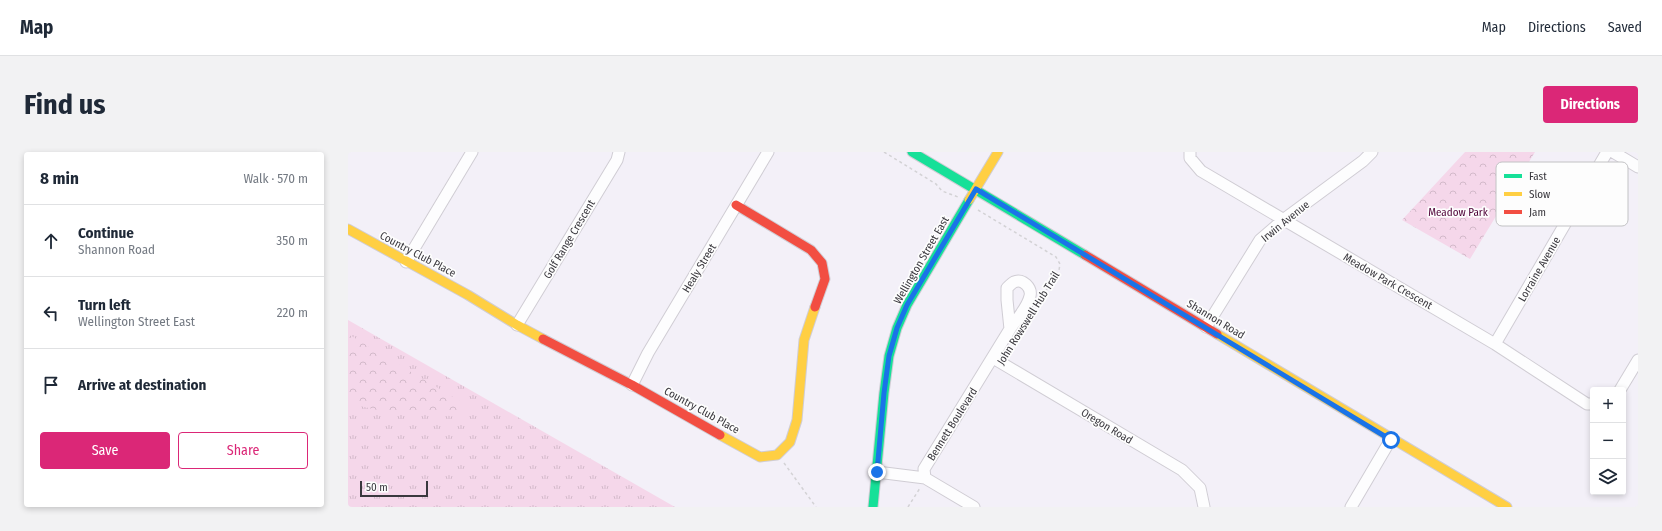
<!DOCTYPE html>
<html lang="en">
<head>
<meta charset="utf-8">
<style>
	body { margin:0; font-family:"Fira Sans Condensed",sans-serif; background:#f2f2f3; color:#1f2937 }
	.controls { position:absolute; right:12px; bottom:12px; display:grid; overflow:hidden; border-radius:4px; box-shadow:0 2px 6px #0003 }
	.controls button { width:36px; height:36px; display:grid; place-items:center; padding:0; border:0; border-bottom:1px solid #e0e1e3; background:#fff; color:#1f2937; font:20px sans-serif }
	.scale { position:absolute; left:12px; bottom:10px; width:68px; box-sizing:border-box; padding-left:4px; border:2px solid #3a383e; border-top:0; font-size:11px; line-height:14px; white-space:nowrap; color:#3a383e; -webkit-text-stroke:3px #fdfdfd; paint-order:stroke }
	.stop { position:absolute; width:12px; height:12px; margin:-9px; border:3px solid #1a73e8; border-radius:50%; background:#fff }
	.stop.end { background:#1a73e8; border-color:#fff; box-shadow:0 1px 4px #0008 }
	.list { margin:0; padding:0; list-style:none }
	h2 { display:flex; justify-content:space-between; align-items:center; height:52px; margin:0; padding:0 16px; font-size:17px }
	h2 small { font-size:13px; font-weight:400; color:#747a83 }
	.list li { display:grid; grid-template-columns:26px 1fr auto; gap:12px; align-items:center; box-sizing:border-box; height:72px; padding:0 16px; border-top:1px solid #e0e1e3 }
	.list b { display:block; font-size:15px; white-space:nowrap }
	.list p { margin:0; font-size:13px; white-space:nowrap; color:#747a83 }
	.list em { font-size:13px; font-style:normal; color:#747a83 }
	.actions { display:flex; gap:8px; padding:12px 16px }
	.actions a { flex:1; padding:9px 0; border:1px solid #db2777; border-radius:4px; text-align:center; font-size:14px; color:#db2777 }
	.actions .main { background:#db2777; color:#fff }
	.icon { flex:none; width:22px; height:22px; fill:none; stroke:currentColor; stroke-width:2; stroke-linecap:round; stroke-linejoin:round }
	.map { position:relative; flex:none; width:1290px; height:355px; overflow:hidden; border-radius:4px }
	header { display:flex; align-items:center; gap:24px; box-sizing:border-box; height:56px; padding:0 20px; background:#fff; border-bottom:1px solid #e0e1e3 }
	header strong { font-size:19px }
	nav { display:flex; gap:22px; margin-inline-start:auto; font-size:14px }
	.intro { display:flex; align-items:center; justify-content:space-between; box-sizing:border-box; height:96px; padding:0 24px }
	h1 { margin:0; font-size:28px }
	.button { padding:10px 18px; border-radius:4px; background:#db2777; color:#fff; font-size:14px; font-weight:700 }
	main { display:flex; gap:24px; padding:0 24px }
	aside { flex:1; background:#fff; border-radius:4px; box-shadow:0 2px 6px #0003 }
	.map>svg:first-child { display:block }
	.grass { fill:url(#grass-tufts) }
	.forest { fill:url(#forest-crowns) }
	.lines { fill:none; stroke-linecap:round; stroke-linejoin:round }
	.street-casing { stroke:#d0cdd4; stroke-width:13 }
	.fast-casing { stroke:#d0cdd4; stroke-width:11 }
	.slow-casing { stroke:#d0cdd4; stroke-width:11 }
	.jam-casing { stroke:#d0cdd4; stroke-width:11 }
	.path { stroke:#d3d2d5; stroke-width:1.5; stroke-dasharray:3 3; stroke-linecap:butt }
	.street { stroke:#fdfdfe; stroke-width:11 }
	.fast { stroke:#16e098; stroke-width:9 }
	.slow { stroke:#ffcf43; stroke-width:9 }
	.jam { stroke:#f24e42; stroke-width:9 }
	.route { stroke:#1a73e8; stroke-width:5 }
	.labels { text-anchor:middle; stroke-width:3.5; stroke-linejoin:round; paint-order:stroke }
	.park-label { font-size:11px; fill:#4f0238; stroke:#fdfdfd }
	.street-label { font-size:11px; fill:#3a383e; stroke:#fdfdfd }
	.key { fill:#fdfdfd; stroke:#c2c2c4; stroke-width:1 }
	.key-label { font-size:11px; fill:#3a383e }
</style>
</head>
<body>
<header>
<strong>Map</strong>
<nav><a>Map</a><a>Directions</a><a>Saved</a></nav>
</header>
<div class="intro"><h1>Find us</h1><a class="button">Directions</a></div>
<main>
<aside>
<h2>8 min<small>Walk · 570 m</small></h2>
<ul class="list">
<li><svg class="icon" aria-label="ahead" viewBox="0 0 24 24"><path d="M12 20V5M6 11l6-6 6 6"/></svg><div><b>Continue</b><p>Shannon Road</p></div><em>350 m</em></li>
<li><svg class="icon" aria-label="left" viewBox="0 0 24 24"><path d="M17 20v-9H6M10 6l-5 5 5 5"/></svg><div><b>Turn left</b><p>Wellington Street East</p></div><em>220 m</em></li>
<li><svg class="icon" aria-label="arrive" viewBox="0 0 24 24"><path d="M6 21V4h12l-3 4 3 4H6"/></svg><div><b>Arrive at destination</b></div></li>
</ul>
<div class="actions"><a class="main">Save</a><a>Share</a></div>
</aside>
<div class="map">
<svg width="1290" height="355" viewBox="0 0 1290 355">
	<defs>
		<pattern id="grass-tufts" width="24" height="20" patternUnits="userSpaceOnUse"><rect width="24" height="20" fill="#f5d7ea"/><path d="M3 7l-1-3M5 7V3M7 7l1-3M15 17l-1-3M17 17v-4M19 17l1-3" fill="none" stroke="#d3b9ca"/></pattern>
		<pattern id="forest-crowns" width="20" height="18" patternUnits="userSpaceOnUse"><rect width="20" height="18" fill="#f5d7ea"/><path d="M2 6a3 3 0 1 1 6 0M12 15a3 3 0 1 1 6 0" fill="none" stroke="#d3b9ca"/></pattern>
	</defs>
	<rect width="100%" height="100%" fill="#f3f0f8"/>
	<path class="grass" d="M0 168 327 355H0Z"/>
	<path class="forest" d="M1117 0H1187L1122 107 1054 68Z
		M0 182 120 254 108 265 70 259 37 260 0 251Z"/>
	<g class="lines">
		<defs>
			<path id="street" d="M842 0V6L853 19 1147 192 1239 252H1245
				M1265 0 1290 15
				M58 110 124 0
				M169 173 269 8 271 0
				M858 175 912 88 935 68 1015 9 1024 0
				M1147 192 1259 0
				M645 206 834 318 852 336 856 355
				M284 233 300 201 420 0
				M1272 238 1290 208
				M529 320 577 326 626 355
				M577 326 576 317 662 177 659 148V136C661 134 664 131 666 130 675 126 684 136 682 144 680 155 668 168 662 177
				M1003 355 1043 287"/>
			<path id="fast" d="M564 0 737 103
				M525 355 536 241 541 204 549 176 559 153 621 48"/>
			<path id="slow" d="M621 48 650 0
				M0 77 120 143 169 173 195 187
				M869 182 1159 355
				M372 283 412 305 429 303 442 290 449 268 456 188 467 155"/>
			<path id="jam" d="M388 53 463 98 474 111 477 127 467 155
				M737 103 869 182
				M195 187 284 233 372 283"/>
		</defs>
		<use href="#street" class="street-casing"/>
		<use href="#fast" class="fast-casing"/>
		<use href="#slow" class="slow-casing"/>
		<use href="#jam" class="jam-casing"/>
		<path class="path" d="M536 0 588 32 594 39 610 45
			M630 58 708 105 712 112 711 118 691 150
			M436 311 468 355
			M560 355 572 336"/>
		<use href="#street" class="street"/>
		<use href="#fast" class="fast"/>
		<use href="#slow" class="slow"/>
		<use href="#jam" class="jam"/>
	</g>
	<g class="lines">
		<path class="route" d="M529 320 536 241 541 204 549 176 559 153 628 37 1043 288"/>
	</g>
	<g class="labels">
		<g class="park-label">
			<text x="1110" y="64">Meadow Park</text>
		</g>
		<g class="street-label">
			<text transform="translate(937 69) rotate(-39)" y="4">Irwin Avenue</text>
			<text transform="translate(221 87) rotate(-59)" y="4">Golf Range Crescent</text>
			<text transform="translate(70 102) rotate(28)" y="4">Country Club Place</text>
			<text transform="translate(573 108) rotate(-60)" y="4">Wellington Street East</text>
			<text transform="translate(351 116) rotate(-59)" y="4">Healy Street</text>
			<text transform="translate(1191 117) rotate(-60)" y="4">Lorraine Avenue</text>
			<text transform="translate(1040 129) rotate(30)" y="4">Meadow Park Crescent</text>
			<text transform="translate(680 166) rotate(-58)" y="4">John Rowswell Hub Trail</text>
			<text transform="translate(868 167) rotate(31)" y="4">Shannon Road</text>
			<text transform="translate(354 258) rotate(29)" y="4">Country Club Place</text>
			<text transform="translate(604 272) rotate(-58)" y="4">Bennett Boulevard</text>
			<text transform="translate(759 274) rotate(31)" y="4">Oregon Road</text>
		</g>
	</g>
	<rect x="1148" y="10" width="132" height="64" rx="6" class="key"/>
	<rect x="1156" y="22" width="18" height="4" fill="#16e098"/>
	<rect x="1156" y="40" width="18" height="4" fill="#ffcf43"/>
	<rect x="1156" y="58" width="18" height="4" fill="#f24e42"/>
	<g class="key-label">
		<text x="1181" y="28">Fast</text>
		<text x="1181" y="46">Slow</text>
		<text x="1181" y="64">Jam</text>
	</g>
</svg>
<div class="controls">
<button>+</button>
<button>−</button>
<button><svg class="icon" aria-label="layers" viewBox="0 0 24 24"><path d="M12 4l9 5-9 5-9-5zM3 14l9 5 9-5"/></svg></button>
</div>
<div class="scale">50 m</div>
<div class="stop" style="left:1043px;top:288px"></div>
<div class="stop end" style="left:529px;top:320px"></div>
</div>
</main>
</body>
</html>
